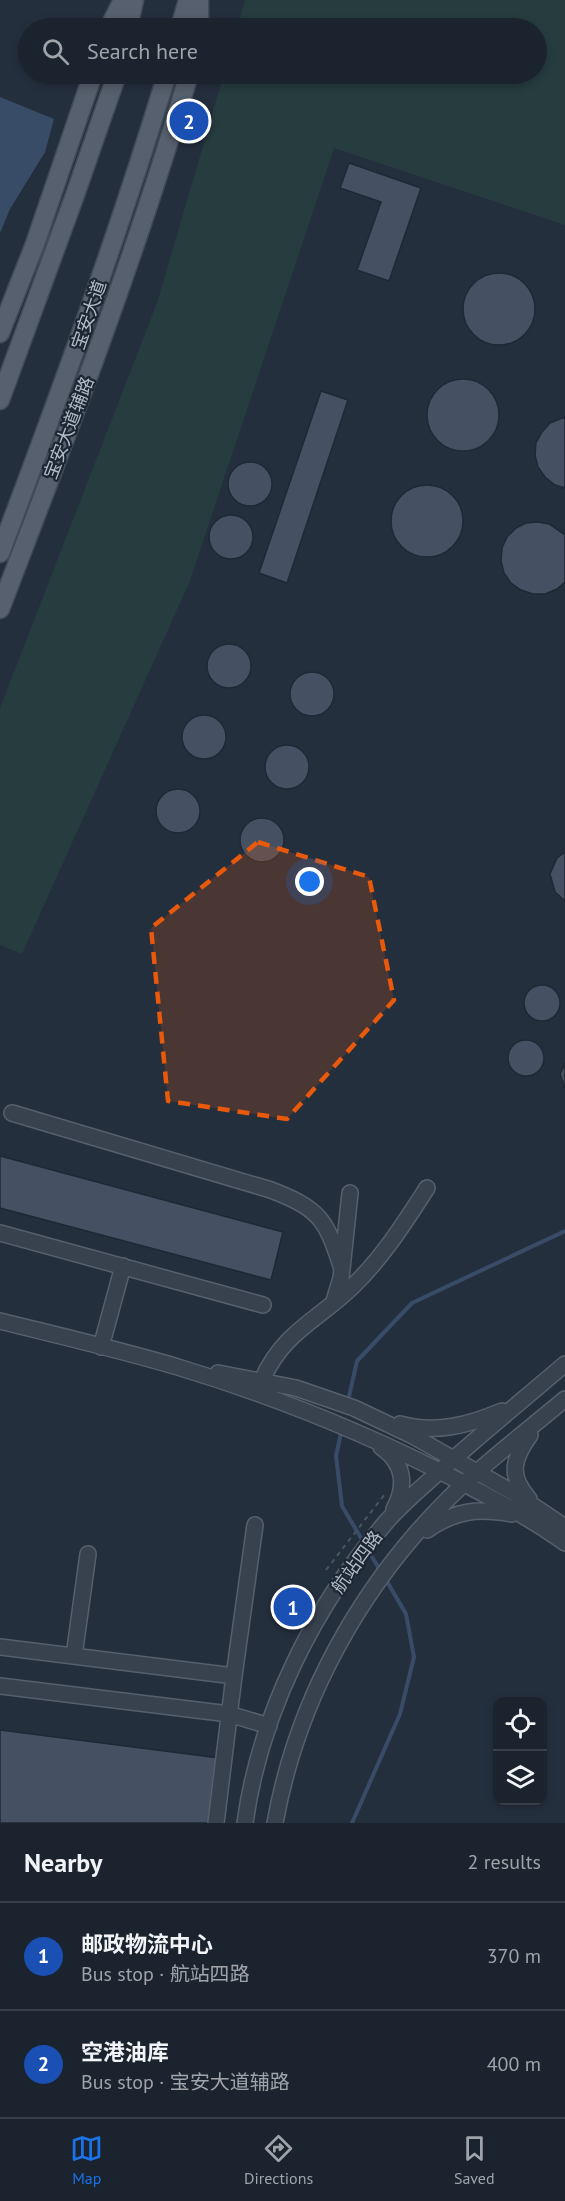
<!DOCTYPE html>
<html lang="en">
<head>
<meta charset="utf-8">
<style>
	body { margin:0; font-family:"PT Sans","Noto Sans SC",sans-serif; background:#282f3a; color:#f1f3f6 }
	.controls { position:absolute; right:18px; bottom:18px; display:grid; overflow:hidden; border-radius:12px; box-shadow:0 3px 9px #0003 }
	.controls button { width:54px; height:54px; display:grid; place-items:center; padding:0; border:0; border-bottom:2px solid #39404a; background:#1b232e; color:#f1f3f6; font:30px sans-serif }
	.you { position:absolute; left:310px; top:882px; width:21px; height:21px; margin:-15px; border:4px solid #fff; border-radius:50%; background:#1a73e8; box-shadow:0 0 0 9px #1a73e833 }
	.badge { display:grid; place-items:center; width:39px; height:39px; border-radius:50%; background:#1a73e8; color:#fff; font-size:20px; font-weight:700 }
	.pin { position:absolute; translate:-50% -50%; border:3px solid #fff; box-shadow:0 2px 6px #0006 }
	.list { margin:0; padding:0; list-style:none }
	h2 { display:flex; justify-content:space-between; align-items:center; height:78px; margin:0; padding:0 24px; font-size:26px }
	h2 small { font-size:20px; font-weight:400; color:#a0a4aa }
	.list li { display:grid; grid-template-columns:39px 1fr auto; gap:18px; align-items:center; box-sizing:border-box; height:108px; padding:0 24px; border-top:2px solid #39404a }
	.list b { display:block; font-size:22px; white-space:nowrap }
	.list p { margin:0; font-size:20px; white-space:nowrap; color:#a0a4aa }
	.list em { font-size:20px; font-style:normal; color:#a0a4aa }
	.icon { flex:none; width:33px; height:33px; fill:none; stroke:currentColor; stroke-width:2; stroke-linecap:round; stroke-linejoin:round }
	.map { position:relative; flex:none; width:565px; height:1823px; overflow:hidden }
	.search { position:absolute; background:#1b232e; box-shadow:0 3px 9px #0003; left:18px; right:18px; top:18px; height:66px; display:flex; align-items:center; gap:15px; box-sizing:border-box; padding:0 21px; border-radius:33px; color:#a0a4aa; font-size:22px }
	.sheet { height:294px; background:#1b232e }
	nav { display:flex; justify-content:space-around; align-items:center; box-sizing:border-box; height:84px; border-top:2px solid #39404a; background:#1b232e; font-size:16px; color:#a0a4aa }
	nav a { display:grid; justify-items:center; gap:3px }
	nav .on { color:#1a73e8 }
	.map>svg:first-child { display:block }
	.green { fill:#263c3f }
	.water { fill:#394c67 }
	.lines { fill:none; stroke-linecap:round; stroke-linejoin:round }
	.stream { stroke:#394c67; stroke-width:4 }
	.building { fill:#455162; stroke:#1f2835; stroke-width:1.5 }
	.minor-casing { stroke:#565f6c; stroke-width:18 }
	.major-casing { stroke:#414a57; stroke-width:21 }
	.path { stroke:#44595c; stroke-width:2; stroke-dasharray:4.5 4.5; stroke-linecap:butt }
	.minor { stroke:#38414e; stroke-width:15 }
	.major { stroke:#56606e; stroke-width:18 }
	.marked { fill:#e8590c; fill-opacity:0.2; stroke:#e8590c; stroke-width:4.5; stroke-dasharray:12 8; stroke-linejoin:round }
	.labels { text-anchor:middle; stroke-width:4.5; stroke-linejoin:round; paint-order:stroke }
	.street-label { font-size:18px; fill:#b4bcc9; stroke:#1d2633 }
</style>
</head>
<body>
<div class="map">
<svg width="565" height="1823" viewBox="0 0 565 1823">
	<rect width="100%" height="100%" fill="#242f3e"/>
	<path class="green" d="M245 0H565V225L334 148 189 583 22 954 0 945V708L157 303 224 74H536V28H237Z"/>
	<path class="water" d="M0 97 54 119 45 152 10 209 0 233Z"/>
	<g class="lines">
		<path class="stream" d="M348 1401 357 1361 412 1303 565 1231
			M342 1429 336 1456 342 1506 364 1543
			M368 1550 381 1572
			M352 1823 400 1714 414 1657 406 1614 385 1578"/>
	</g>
	<path class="building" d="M349 163 421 188 389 281 357 270 381 202 340 188Z
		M463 309a36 36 0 1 1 72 0a36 36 0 1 1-72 0Z
		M427 415a36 36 0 1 1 72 0a36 36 0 1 1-72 0Z
		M321 391 348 400 287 583 259 573Z
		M565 417V488L555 485 545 477 538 467 535 455 536 443 542 432 550 423Z
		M228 484a22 22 0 1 1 44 0a22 22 0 1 1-44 0Z
		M391 521a36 36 0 1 1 72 0a36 36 0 1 1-72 0Z
		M209 537a22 22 0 1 1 44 0a22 22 0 1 1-44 0Z
		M538 522 549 524 565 535V582L557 589 545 594H533L521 590 511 583 504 573 501 561 502 548 507 537 516 528 526 523Z
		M207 666a22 22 0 1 1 44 0a22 22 0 1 1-44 0Z
		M290 694a22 22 0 1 1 44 0a22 22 0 1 1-44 0Z
		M182 737a22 22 0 1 1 44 0a22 22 0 1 1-44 0Z
		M265 767a22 22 0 1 1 44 0a22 22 0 1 1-44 0Z
		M156 811a22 22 0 1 1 44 0a22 22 0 1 1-44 0Z
		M240 840a22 22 0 1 1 44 0a22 22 0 1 1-44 0Z
		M565 852V901L555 892 550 874 557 858Z
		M524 1003a18 18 0 1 1 36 0a18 18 0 1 1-36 0Z
		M508 1058a18 18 0 1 1 36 0a18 18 0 1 1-36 0Z
		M565 1064V1063V1088L560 1074Z
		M0 1156 283 1232 271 1280 0 1208Z
		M0 1730 219 1758 211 1823H0Z"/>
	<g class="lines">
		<defs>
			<path id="minor" d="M12 1113 271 1190C320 1209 326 1219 342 1269
				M0 1233 263 1305
				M334 1301 341 1278 350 1193
				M0 1321C60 1336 121 1350 181 1368 277 1397 370 1435 459 1481 495 1500 532 1519 565 1543
				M101 1347 123 1266
				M218 1373 296 1388 354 1408 411 1435 514 1493 565 1527
				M262 1380C284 1331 317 1321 353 1286 383 1257 405 1222 427 1188
				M400 1424C436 1434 469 1425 502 1411
				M381 1447C404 1463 407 1485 394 1509
				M529 1499C508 1475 513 1459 530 1435
				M427 1530C456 1510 478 1508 512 1514
				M0 1647 234 1676 216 1823
				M74 1656 88 1554
				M234 1676 255 1525
				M0 1686 229 1714 269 1726
				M245 1823C260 1713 315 1604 387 1521 403 1503 422 1487 440 1471 481 1434 523 1400 565 1364
				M275 1823C297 1700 360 1587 448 1499 483 1464 527 1431 565 1399"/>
			<path id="major" d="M109 28 123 0
				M128 28 134 0
				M180 28 188 0
				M199 28V0
				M0 333 35 244 93 74
				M0 400 75 195 117 74
				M0 553C60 394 118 236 167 74
				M0 609C68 432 136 256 189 74"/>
		</defs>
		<use href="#minor" class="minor-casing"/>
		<use href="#major" class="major-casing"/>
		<path class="path" d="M326 1570 385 1494"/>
		<use href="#minor" class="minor"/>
		<use href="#major" class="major"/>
	</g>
	<path class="marked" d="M258 842 369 877 394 1000 287 1119 168 1101 151 928Z"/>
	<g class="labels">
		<g class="street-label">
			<text transform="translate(89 315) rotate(-71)" y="6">宝安大道</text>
			<text transform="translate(69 428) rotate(-69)" y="6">宝安大道辅路</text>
			<text transform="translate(357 1562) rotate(-54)" y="6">航站四路</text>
		</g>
	</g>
</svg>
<div class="controls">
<button><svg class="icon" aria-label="locate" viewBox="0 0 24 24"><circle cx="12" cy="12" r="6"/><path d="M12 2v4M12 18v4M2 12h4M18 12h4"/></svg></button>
<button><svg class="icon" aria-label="layers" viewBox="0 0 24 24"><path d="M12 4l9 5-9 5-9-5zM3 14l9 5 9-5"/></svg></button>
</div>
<div class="you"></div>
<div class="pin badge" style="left:293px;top:1607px;background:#1a4fb4">1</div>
<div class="pin badge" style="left:189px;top:121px;background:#1a4fb4">2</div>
<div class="search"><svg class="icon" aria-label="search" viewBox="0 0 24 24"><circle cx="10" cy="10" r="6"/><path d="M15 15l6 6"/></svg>Search here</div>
</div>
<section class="sheet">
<h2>Nearby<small>2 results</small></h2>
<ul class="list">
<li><span class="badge" style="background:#1a4fb4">1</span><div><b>邮政物流中心</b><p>Bus stop · 航站四路</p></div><em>370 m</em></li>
<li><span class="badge" style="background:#1a4fb4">2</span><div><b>空港油库</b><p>Bus stop · 宝安大道辅路</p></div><em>400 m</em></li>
</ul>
</section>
<nav>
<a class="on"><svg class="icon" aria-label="map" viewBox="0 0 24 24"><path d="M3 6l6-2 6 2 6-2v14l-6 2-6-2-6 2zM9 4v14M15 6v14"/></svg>Map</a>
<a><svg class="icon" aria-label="directions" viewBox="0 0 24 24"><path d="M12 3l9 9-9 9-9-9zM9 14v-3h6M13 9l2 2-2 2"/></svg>Directions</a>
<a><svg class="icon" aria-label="saved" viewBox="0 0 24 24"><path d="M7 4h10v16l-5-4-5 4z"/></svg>Saved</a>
</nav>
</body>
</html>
